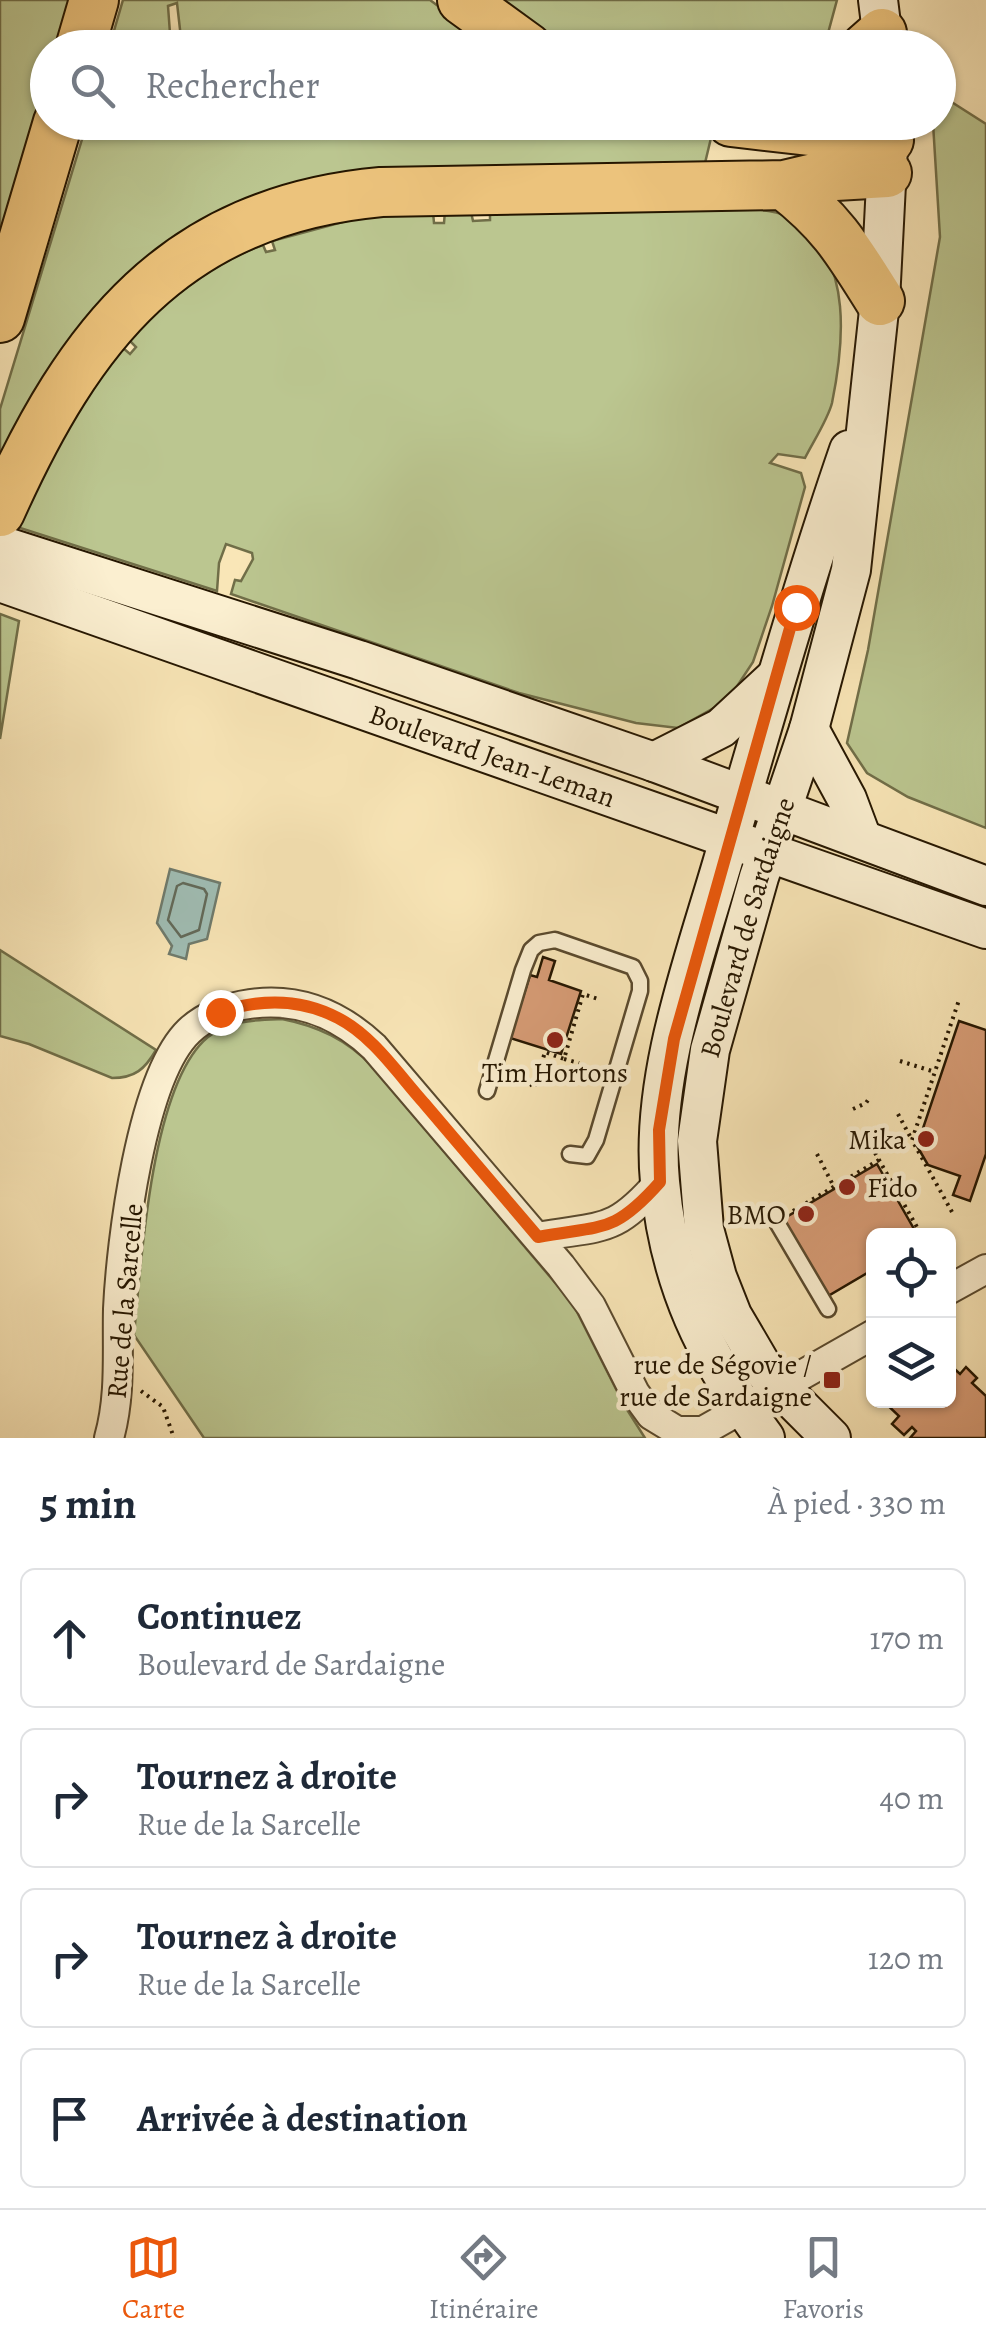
<!DOCTYPE html>
<html lang="fr">
<head>
<meta charset="utf-8">
<style>
	body { margin:0; font-family:Alegreya,serif; background:#f2f2f3; color:#1f2937 }
	.controls { position:absolute; right:30px; bottom:30px; display:grid; overflow:hidden; border-radius:15px; box-shadow:0 2px 8px #0004 }
	.controls button { width:90px; height:90px; display:grid; place-items:center; padding:0; border:0; border-bottom:2px solid #e0e1e3; background:#fff; color:#1f2937; font:50px sans-serif }
	.stop { position:absolute; width:30px; height:30px; margin:-22px; border:8px solid #ea580c; border-radius:50%; background:#fff }
	.stop.end { background:#ea580c; border-color:#fff; box-shadow:0 2px 10px #0008 }
	.list { margin:0; padding:0; list-style:none }
	h2 { display:flex; justify-content:space-between; align-items:center; height:130px; margin:0; padding:0 40px; font-size:42px }
	h2 small { font-size:32px; font-weight:400; color:#747a83 }
	.list li { display:grid; grid-template-columns:65px 1fr auto; gap:30px; align-items:center; box-sizing:border-box; height:140px; margin:0 20px 20px; padding:0 20px; border:2px solid #e0e1e3; border-radius:15px }
	.list b { display:block; font-size:38px; white-space:nowrap }
	.list p { margin:0; font-size:32px; white-space:nowrap; color:#747a83 }
	.list em { font-size:32px; font-style:normal; color:#747a83 }
	.icon { flex:none; width:55px; height:55px; fill:none; stroke:currentColor; stroke-width:2; stroke-linecap:round; stroke-linejoin:round }
	.map { position:relative; flex:none; width:986px; height:1438px; overflow:hidden }
	.search { position:absolute; background:#fff; box-shadow:0 2px 8px #0004; left:30px; right:30px; top:30px; height:110px; display:flex; align-items:center; gap:25px; box-sizing:border-box; padding:0 35px; border-radius:55px; color:#747a83; font-size:38px }
	.sheet { height:770px; background:#fff }
	nav { display:flex; justify-content:space-around; align-items:center; box-sizing:border-box; height:140px; border-top:2px solid #e0e1e3; background:#fff; font-size:28px; color:#747a83 }
	nav a { display:grid; justify-items:center; gap:5px }
	nav .on { color:#ea580c }
	.map>svg:first-child { display:block }
	.green { fill:#bbc690; stroke:#706e48; stroke-width:2.5 }
	.water { fill:#a0beb5; stroke:#6f7b6d; stroke-width:2.5 }
	.lines { fill:none; stroke-linecap:round; stroke-linejoin:round }
	.shore { stroke:#626a5a; stroke-width:2.5 }
	.building { fill:#d79c76; stroke:#251600; stroke-width:2.5 }
	.lane-casing { stroke:#5a4a2e; stroke-width:19 }
	.street-casing { stroke:#5a4a2e; stroke-width:32 }
	.secondary-casing { stroke:#251600; stroke-width:42 }
	.highway-casing { stroke:#251600; stroke-width:52 }
	.path { stroke:#251600; stroke-width:4; stroke-dasharray:2.5 5; stroke-linecap:butt }
	.lane { stroke:#fbefd0; stroke-width:14 }
	.street { stroke:#fbefd0; stroke-width:28 }
	.secondary { stroke:#fbefd0; stroke-width:38 }
	.highway { stroke:#ecc37c; stroke-width:48 }
	.route { stroke:#ea580c; stroke-width:12 }
	.poi-dot { fill:#8f2418; stroke:#fbefd0; stroke-width:4 }
	.labels { text-anchor:middle; stroke-width:9; stroke-linejoin:round; paint-order:stroke }
	.street-label { font-size:28px; fill:#251600; stroke:#fbefd0 }
	.poi-label { font-size:28px; fill:#251600; stroke:#fbefd0; text-anchor:end }
</style>
</head>
<body>
<div class="map">
<svg width="986" height="1438" viewBox="0 0 986 1438">
	<rect width="100%" height="100%" fill="#f9e6b7"/>
	<filter id="stains"><feTurbulence type="fractalNoise" baseFrequency=".002" numOctaves="4"/><feColorMatrix values="0 0 0 0 .2 0 0 0 0 .09 0 0 0 0 .02 0 0 0 .5 -.17"/></filter>
	<radialGradient id="worn" r=".72"><stop offset=".6" stop-color="#630" stop-opacity="0"/><stop offset="1" stop-color="#630" stop-opacity=".3"/></radialGradient>
	<path class="green" d="M0 0H71L59 47 48 48 47 89 0 252Z
		M123 0H430L493 47H182L177 3 168 6 171 47 109 48Z
		M485 0H837L824 48 572 47 530 29Z
		M939 94 986 124V828L908 797 867 773 847 743 868 650 940 237 933 123 938 122Z
		M653 122 711 138 705 163 232 212 0 479V409L87 123Z
		M749 208C764 210 788 213 800 223 852 264 844 344 832 403 828 419 813 442 805 458L778 454 770 463 801 473 805 487 772 606 753 662 728 700 678 728 636 723 519 693 231 594 235 580 241 581 253 559 252 553 226 544 219 563 217 591 17 527 67 424 122 347 130 354 136 347 128 339C167 301 211 263 263 245L266 252 275 250 272 241 365 216 433 212 434 223H444L445 211 471 212 473 221 490 220V212Z
		M0 614 19 621 0 739Z
		M0 950 156 1050C145 1069 135 1078 112 1078L29 1044 0 1036Z
		M282 1019C318 1026 347 1040 373 1067L573 1304 624 1405 645 1438H204L134 1335C141 1263 151 1084 208 1037 229 1020 256 1020 282 1019Z"/>
	<path class="water" d="M170 869 220 883 207 939 189 944 186 959 169 954 172 946 157 923Z"/>
	<g class="lines">
		<path class="shore" d="M183 883 204 889 207 894 199 930 181 937 168 920 177 886Z"/>
	</g>
	<path class="building" d="M543 957 555 961 549 980 581 991 561 1054 510 1038 530 975 537 977Z
		M959 1021 986 1030V1154L970 1201 953 1195 960 1176 928 1165 917 1146Z
		M877 1164 918 1236H874V1269L828 1296 783 1219Z
		M948 1363 960 1374 966 1367 977 1378 972 1383 986 1396V1438H910L916 1431 912 1427 904 1435 892 1424 899 1416 882 1400H948Z"/>
	<g class="lines">
		<defs>
			<path id="lane" d="M487 1091 523 970 531 950 539 943 555 940 633 967 640 981V991L596 1140 587 1156 570 1154
				M772 1214 828 1309"/>
			<path id="street" d="M538 1237C602 1225 613 1235 659 1182
				M948 1290 986 1269
				M109 1438C121 1396 117 1352 118 1309 121 1243 141 1077 189 1031 205 1016 228 1007 250 1004 299 997 339 1014 374 1047L561 1266 591 1306 635 1393 651 1415 677 1431H703L874 1334"/>
			<g id="secondary">
				<path d="M878 0 884 48"/>
				<path d="M0 545 359 660 654 762 986 886"/>
				<path id="s1" d="M0 582 986 929"/>
				<path d="M809 729 847 799 862 839"/>
				<path d="M654 762 721 728 775 678"/>
				<path d="M765 1438C706 1358 669 1284 660 1182 650 1079 693 963 722 864 763 725 802 586 849 450"/>
				<path id="s2" d="M831 1438 766 1373 732 1315 717 1277 704 1229 697 1141 710 1050 759 877 809 729 851 570 880 301 888 145"/>
			</g>
			<path id="highway" d="M462 0 528 48
				M80 48 94 0
				M865 48 882 33
				M731 122 889 140
				M784 185C833 223 848 250 880 301
				M0 318 58 122
				M0 512C79 335 174 211 381 192L784 185 818 177 887 173"/>
		</defs>
		<use href="#lane" class="lane-casing"/>
		<use href="#street" class="street-casing"/>
		<use href="#secondary" class="secondary-casing"/>
		<use href="#highway" class="highway-casing"/>
		<path class="path" d="M564 1059 579 1063
			M900 1061 935 1072
			M510 1080 519 1071 534 1088 545 1052 564 1059 583 994 598 999
			M853 1109 866 1103 870 1097
			M898 1114 912 1140
			M862 1150 866 1148 874 1151 922 1236
			M817 1154 834 1187
			M793 1211 879 1160
			M952 1212 912 1140 959 1000
			M141 1391 163 1407 174 1438"/>
		<use href="#lane" class="lane"/>
		<use href="#street" class="street"/>
		<use href="#secondary" class="secondary"/>
		<use href="#highway" class="highway"/>
	</g>
	<g class="lines">
		<path class="route" d="M220 1012C259 999 300 998 338 1018 373 1036 398 1074 424 1103 462 1148 500 1192 538 1237 602 1225 613 1235 660 1182L659 1130 674 1039 796 607"/>
	</g>
	<g class="poi-dot">
		<circle cx="555" cy="1040" r="10"/>
		<circle cx="926" cy="1139" r="10"/>
		<circle cx="847" cy="1187" r="10"/>
		<circle cx="806" cy="1214" r="10"/>
		<rect x="822" y="1370" width="20" height="20" rx="5"/>
	</g>
	<g class="labels">
		<g class="street-label">
			<text dy="10" stroke="none"><textPath href="#s1" startOffset="522">Boulevard Jean-Leman</textPath></text>
			<text dy="10" stroke="none"><textPath href="#s2" startOffset="558">Boulevard de Sardaigne</textPath></text>
			<text transform="translate(124 1301) rotate(-85)" y="10">Rue de la Sarcelle</text>
		</g>
		<g class="poi-label">
			<text x="555" y="1082" text-anchor="middle">Tim Hortons</text>
			<text x="906" y="1149">Mika</text>
			<text x="867" y="1197" text-anchor="start">Fido</text>
			<text x="786" y="1224">BMO</text>
			<text x="812" y="1374">rue de Ségovie /<tspan x="812" dy="32">rue de Sardaigne</tspan></text>
		</g>
	</g>
	<rect width="100%" height="100%" filter="url(#stains)"/>
	<rect width="100%" height="100%" fill="url(#worn)"/>
</svg>
<div class="controls">
<button><svg class="icon" aria-label="locate" viewBox="0 0 24 24"><circle cx="12" cy="12" r="6"/><path d="M12 2v4M12 18v4M2 12h4M18 12h4"/></svg></button>
<button><svg class="icon" aria-label="layers" viewBox="0 0 24 24"><path d="M12 4l9 5-9 5-9-5zM3 14l9 5 9-5"/></svg></button>
</div>
<div class="stop" style="left:796px;top:607px"></div>
<div class="stop end" style="left:220px;top:1012px"></div>
<div class="search"><svg class="icon" aria-label="search" viewBox="0 0 24 24"><circle cx="10" cy="10" r="6"/><path d="M15 15l6 6"/></svg>Rechercher</div>
</div>
<section class="sheet">
<h2>5 min<small>À pied · 330 m</small></h2>
<ul class="list">
<li><svg class="icon" aria-label="ahead" viewBox="0 0 24 24"><path d="M12 20V5M6 11l6-6 6 6"/></svg><div><b>Continuez</b><p>Boulevard de Sardaigne</p></div><em>170 m</em></li>
<li><svg class="icon" aria-label="right" viewBox="0 0 24 24"><path d="M7 20v-9h11M14 6l5 5-5 5"/></svg><div><b>Tournez à droite</b><p>Rue de la Sarcelle</p></div><em>40 m</em></li>
<li><svg class="icon" aria-label="right" viewBox="0 0 24 24"><path d="M7 20v-9h11M14 6l5 5-5 5"/></svg><div><b>Tournez à droite</b><p>Rue de la Sarcelle</p></div><em>120 m</em></li>
<li><svg class="icon" aria-label="arrive" viewBox="0 0 24 24"><path d="M6 21V4h12l-3 4 3 4H6"/></svg><div><b>Arrivée à destination</b></div></li>
</ul>
</section>
<nav>
<a class="on"><svg class="icon" aria-label="map" viewBox="0 0 24 24"><path d="M3 6l6-2 6 2 6-2v14l-6 2-6-2-6 2zM9 4v14M15 6v14"/></svg>Carte</a>
<a><svg class="icon" aria-label="directions" viewBox="0 0 24 24"><path d="M12 3l9 9-9 9-9-9zM9 14v-3h6M13 9l2 2-2 2"/></svg>Itinéraire</a>
<a><svg class="icon" aria-label="saved" viewBox="0 0 24 24"><path d="M7 4h10v16l-5-4-5 4z"/></svg>Favoris</a>
</nav>
</body>
</html>
